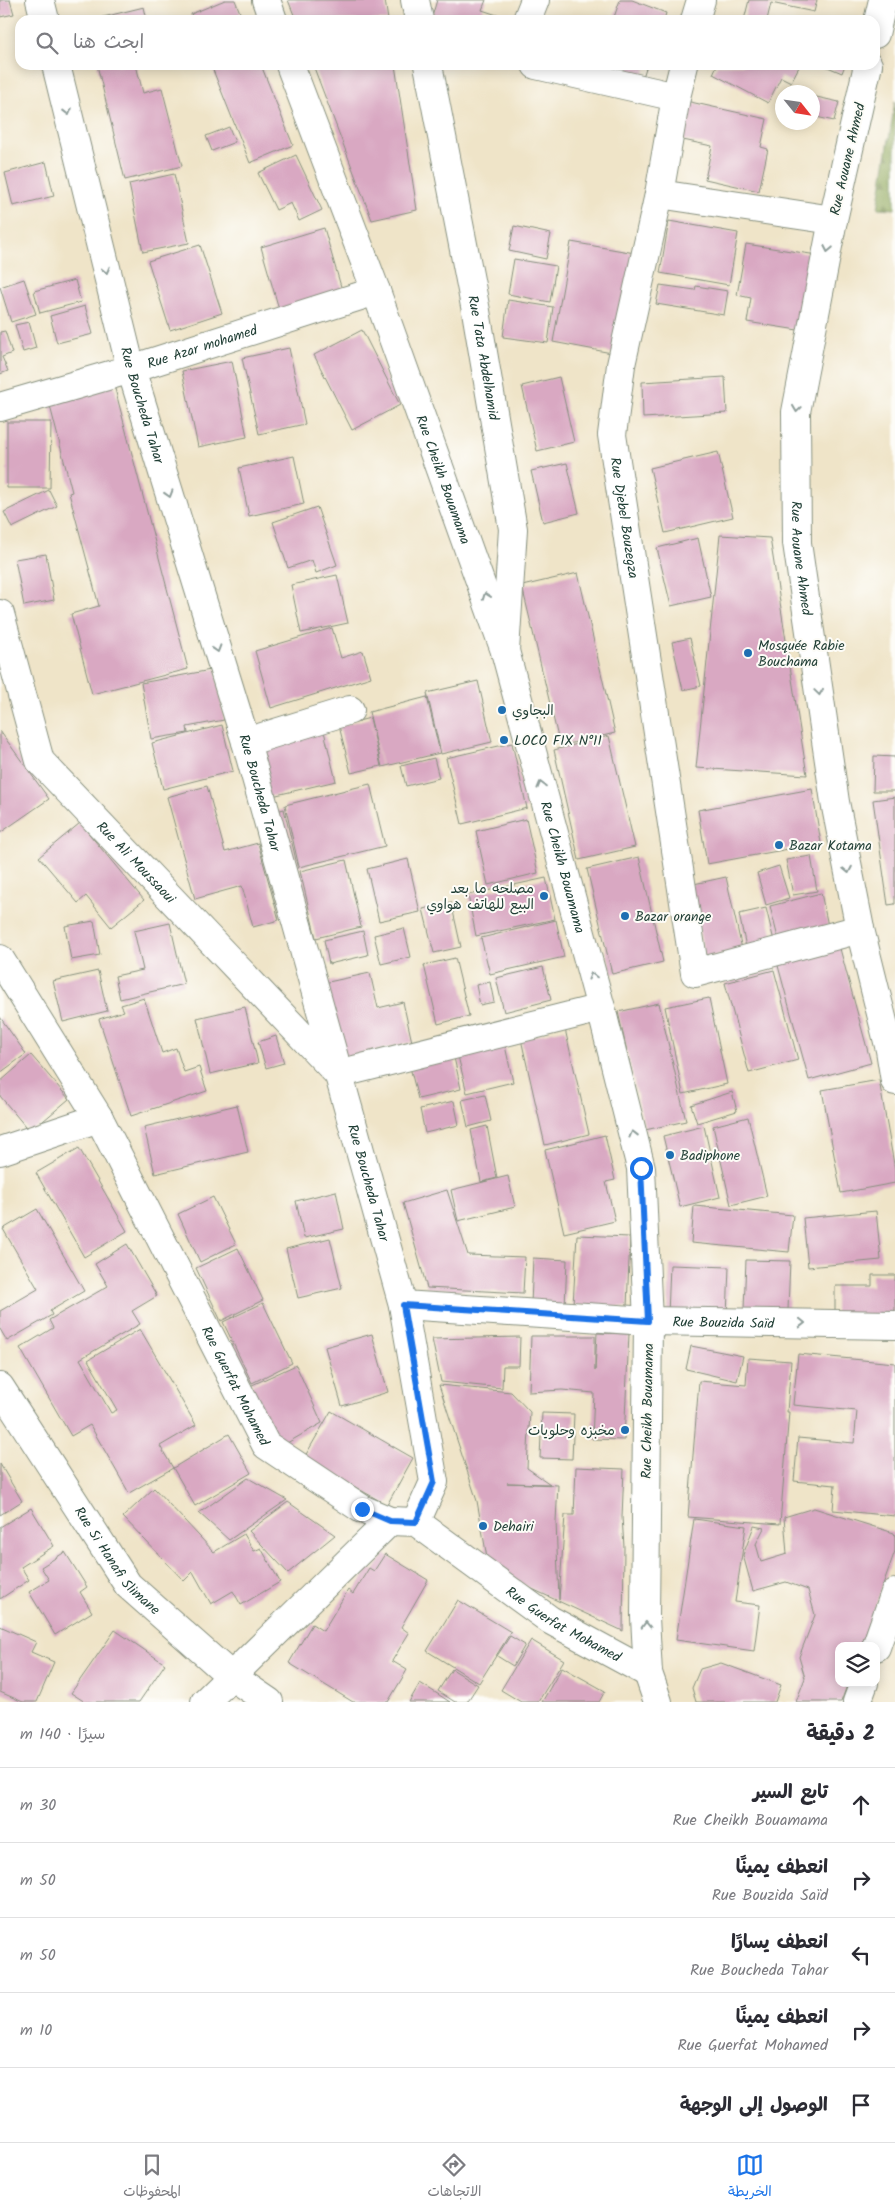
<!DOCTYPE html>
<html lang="ar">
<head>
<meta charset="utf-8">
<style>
	body { margin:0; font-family:Kalam,"Playpen Sans Arabic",sans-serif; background:#f2f2f3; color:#2b2b33; direction:rtl }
	.controls { position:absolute; right:15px; bottom:15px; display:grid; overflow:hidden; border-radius:10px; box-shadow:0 2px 12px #0003 }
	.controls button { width:45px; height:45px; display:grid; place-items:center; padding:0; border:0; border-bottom:1px solid #e1e1e2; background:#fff; color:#2b2b33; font:25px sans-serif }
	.compass { position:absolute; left:775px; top:85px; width:45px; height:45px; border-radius:50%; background:#fff; box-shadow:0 2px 12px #0003; rotate:120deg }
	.stop { position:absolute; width:15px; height:15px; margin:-11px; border:4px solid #1a73e8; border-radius:50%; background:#fff }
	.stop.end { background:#1a73e8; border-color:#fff; box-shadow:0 1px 5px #0008 }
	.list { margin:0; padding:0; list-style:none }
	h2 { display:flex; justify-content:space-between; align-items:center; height:65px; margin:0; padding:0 20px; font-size:21px }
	h2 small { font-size:16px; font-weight:400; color:#7c7c81 }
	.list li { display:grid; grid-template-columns:32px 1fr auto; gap:15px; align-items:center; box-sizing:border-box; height:75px; padding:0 20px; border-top:1px solid #e1e1e2 }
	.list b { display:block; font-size:19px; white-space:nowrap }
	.list p { margin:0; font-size:16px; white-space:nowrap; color:#7c7c81 }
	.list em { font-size:16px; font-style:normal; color:#7c7c81 }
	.icon { flex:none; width:28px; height:28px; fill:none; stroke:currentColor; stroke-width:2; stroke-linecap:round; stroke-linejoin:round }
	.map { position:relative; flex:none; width:895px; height:1702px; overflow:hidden; direction:ltr }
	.search { position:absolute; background:#fff; box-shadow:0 2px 12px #0003; left:15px; right:15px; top:15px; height:55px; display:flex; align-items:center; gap:12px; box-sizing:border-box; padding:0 18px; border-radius:15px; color:#7c7c81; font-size:19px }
	.sheet { height:440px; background:#fff }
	nav { display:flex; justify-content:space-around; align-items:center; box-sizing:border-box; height:70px; border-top:1px solid #e1e1e2; background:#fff; font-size:14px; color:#7c7c81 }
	nav a { display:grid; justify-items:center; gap:2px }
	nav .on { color:#1a73e8 }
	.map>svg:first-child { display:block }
	.forest { fill:url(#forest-firs); stroke:#567246 }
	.building { fill:#d9a8c2 }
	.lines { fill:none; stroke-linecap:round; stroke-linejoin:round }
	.street-casing { stroke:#87907e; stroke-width:30 }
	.secondary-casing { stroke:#87907e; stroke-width:30 }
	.street { stroke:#fff; stroke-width:28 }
	.secondary { stroke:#fff; stroke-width:28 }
	.oneway { stroke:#8f9e9a }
	.route { stroke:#1a73e8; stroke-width:6 }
	.poi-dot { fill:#1f6fb2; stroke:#fdfcf7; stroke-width:2 }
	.labels { text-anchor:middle; stroke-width:4; stroke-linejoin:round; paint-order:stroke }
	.street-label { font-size:14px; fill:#1f3d34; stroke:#fdfcf7 }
	.poi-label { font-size:14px; fill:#1f3d34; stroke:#fdfcf7; text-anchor:start }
</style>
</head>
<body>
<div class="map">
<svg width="895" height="1702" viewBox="0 0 895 1702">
	<defs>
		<pattern id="forest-firs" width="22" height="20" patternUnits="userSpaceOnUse" patternTransform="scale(1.25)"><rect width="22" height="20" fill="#8da658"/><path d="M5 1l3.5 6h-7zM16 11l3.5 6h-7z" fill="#73884a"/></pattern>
	</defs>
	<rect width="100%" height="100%" fill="#fdfcf7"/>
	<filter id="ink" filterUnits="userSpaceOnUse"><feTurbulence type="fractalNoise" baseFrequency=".02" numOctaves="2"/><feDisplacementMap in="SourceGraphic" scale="10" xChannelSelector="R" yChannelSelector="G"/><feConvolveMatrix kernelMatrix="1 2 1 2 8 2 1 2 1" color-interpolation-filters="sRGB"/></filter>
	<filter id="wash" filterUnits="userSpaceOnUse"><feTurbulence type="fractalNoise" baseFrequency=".0096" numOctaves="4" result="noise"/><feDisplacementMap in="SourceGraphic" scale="20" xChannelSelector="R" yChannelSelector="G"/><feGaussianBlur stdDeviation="1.12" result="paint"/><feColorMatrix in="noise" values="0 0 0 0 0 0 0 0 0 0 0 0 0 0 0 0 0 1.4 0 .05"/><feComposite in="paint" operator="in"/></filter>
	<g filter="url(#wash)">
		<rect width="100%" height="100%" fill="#efe4c8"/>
		<path class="forest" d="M895 101V209L878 208Z"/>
		<g id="blocks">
			<path class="building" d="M0 0H10L14 14 0 17Z
				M225 0H235L243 20H193L191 14Z
				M288 0H385L388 20H296Z
				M437 0H486L482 10 512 20H431Z
				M620 0H632L666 13 664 20H613Z
				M749 0H817L814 12 771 3 767 20H744Z
				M144 7 147 20H95V19Z
				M97 65H136L143 93 162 88 182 166 125 180Z
				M211 65H261L293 145 250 163Z
				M313 65H395L417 210 372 220Z
				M600 65H647L642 80Z
				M717 65H800L791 82 781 77 768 103 713 74Z
				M823 65H845L842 73Z
				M812 96 839 102 834 121 812 116Z
				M686 101 767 119 761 147 768 149 759 191 705 179 712 146 678 139Z
				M229 127 235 142 212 151 206 136Z
				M296 155 322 210 299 221 291 203 276 210 258 173Z
				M46 162 54 196 13 206 5 173Z
				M174 174 189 243 143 252 129 184Z
				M669 221 738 233 729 285 660 273Z
				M514 226 551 234 546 259 509 251Z
				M324 228 344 297 281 316 261 247Z
				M571 242 635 253 617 354 553 342Z
				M746 244 817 255 804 331 747 322 751 298 737 295Z
				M200 245 222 313 170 330 148 261Z
				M514 259 556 266 550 302 508 294Z
				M24 279 36 314 11 322 0 287Z
				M75 280 81 302 40 313 34 291Z
				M660 285 695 290 696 286 728 291 724 315 656 304Z
				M508 300 553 307 548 343 503 337Z
				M85 306 93 334 57 343 50 316Z
				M29 322 36 348 23 352 15 325Z
				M362 330 400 405 352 430 314 355Z
				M5 331 12 353 2 357 8 371 0 374V332Z
				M289 348 305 424 259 434 242 358Z
				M232 361 247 437 198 447 182 371Z
				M559 377 574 442 537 451 522 386Z
				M725 377 727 413 643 418 642 382Z
				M114 385 188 669 92 694 71 614 99 606 69 493 72 492 49 402Z
				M7 422H51L50 488H7Z
				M718 452 733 517 665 533 650 468Z
				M294 456 304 504 249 516 239 468Z
				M567 463 579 513 543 522 531 471Z
				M49 490 57 506 12 528 4 512Z
				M317 507 337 565 316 573 312 560 288 568 273 522Z
				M720 535 770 538 807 775 696 768Z
				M698 538 711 597 671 606 657 548Z
				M46 554 54 600 24 606 15 559Z
				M578 573 615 733 560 746 522 586Z
				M337 575 348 623 301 633 291 585Z
				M332 628 341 658 363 651 371 677 271 708 255 651Z
				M690 638 701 686 683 690 672 642Z
				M216 669 224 720 187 727 188 733 151 739 141 683Z
				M478 681 492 742 441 754 427 693Z
				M427 697 440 753 382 767 369 712Z
				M370 718 381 766 351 773 339 726Z
				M222 725 233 771 163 789 152 743Z
				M323 727 336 781 268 797 256 742Z
				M0 731 49 799 0 833Z
				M609 736 635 847 579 860 554 750Z
				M512 743 527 808 462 824 446 758Z
				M874 756 895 757V791H873Z
				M434 758 439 778 406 786 401 766Z
				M370 784 385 846 299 867 285 805Z
				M207 786 225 852 258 843 279 920 253 927 242 886 195 899 167 797Z
				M812 789 821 843 707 864 698 810Z
				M895 797V904L888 905 873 800Z
				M284 809 298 869 284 872 270 813Z
				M526 819 538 873 488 885 476 831Z
				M80 823 144 900 111 927 86 896 78 903 39 857Z
				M811 856 817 891 793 895 786 860Z
				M639 857 663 962 612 974 587 869Z
				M408 859 420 912 379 921 367 869Z
				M346 860 361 927 316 938 300 871Z
				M779 866 789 898 766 905 757 873Z
				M726 877 742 949 705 958 689 885Z
				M546 878 555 919 476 936 468 895Z
				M821 893 828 926 778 938 770 906Z
				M451 902 461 947 434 953 423 909Z
				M766 908 774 941 746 947 739 914Z
				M556 920 564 957 490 974 481 938Z
				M94 921 100 955 71 960 65 926Z
				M170 923 184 984 120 999 115 976 143 970 134 931Z
				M404 928 411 957 381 964 374 935Z
				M363 931 368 955 329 964 324 940Z
				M839 945 871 1063 809 1080 777 962Z
				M455 958 469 1016 438 1024 424 965Z
				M543 967 551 1000 504 1012 496 978Z
				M774 970 798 1060 749 1073 725 983Z
				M98 971 107 1011 63 1022 53 981Z
				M370 973 378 1008 403 1002 412 1042 336 1060 319 984Z
				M490 982 494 1002 480 1005 476 985Z
				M144 998 162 1053 176 1048 184 1072 199 1067 207 1091 131 1116 99 1019 124 1011 121 1005Z
				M709 998 727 1084 683 1094 665 1007Z
				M659 1003 686 1121 645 1130 618 1012Z
				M245 1007 258 1063 210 1074 197 1018Z
				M0 1017 26 1054 0 1073Z
				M565 1029 589 1134 545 1145 521 1039Z
				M276 1036 284 1063 266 1068 258 1042Z
				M504 1041 513 1082 467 1093 457 1052Z
				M453 1053 461 1089 418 1099 409 1063Z
				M31 1055 69 1099 30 1132 0 1096V1082Z
				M879 1080 895 1170V1183L841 1193 822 1090Z
				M732 1092 737 1111 697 1123 691 1105Z
				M485 1095 491 1121 468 1127 462 1100Z
				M454 1101 459 1125 425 1133 420 1109Z
				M237 1105 248 1152 155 1174 144 1127Z
				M748 1117 767 1196 731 1205 713 1126Z
				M487 1126 497 1178 481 1182 471 1130Z
				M704 1126 720 1197 680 1207 663 1136Z
				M605 1135 615 1180 606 1182 615 1221 564 1233 545 1150Z
				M79 1148 127 1231 84 1257 36 1173Z
				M508 1176 515 1207 458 1221 451 1190Z
				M447 1190 468 1255 525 1257 523 1293 427 1288 403 1203Z
				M336 1191 344 1229 304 1238 296 1201Z
				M213 1197 236 1244 200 1262 178 1214Z
				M694 1206 793 1215 789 1252 691 1243Z
				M37 1209 84 1291 50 1311 52 1315 7 1341 0 1329V1311L38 1289 3 1229Z
				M876 1211 881 1260 808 1267 803 1218Z
				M577 1235 630 1237 627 1307 573 1305Z
				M330 1238 342 1288 298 1298 286 1249Z
				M127 1244 157 1296 132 1311 140 1324 80 1359 111 1413 117 1410 88 1360 140 1329 196 1425 160 1446 173 1468 229 1434 251 1473 195 1506 173 1468 129 1493 90 1425 71 1436 20 1348 53 1328 49 1320 108 1286 95 1264Z
				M238 1248 263 1300 221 1321 196 1268Z
				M533 1258 567 1260 565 1306 531 1304Z
				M746 1260 790 1261 788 1310 744 1309Z
				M670 1265 729 1267 727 1316 668 1315Z
				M872 1275H895V1318H835V1286H872Z
				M263 1303 292 1363 252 1383 223 1322Z
				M597 1333 629 1334 624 1440 592 1439 594 1393 562 1390 529 1392 531 1336H595V1371Z
				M372 1334 388 1392 342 1406 325 1347Z
				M520 1337 519 1366H503L502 1388 441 1382 432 1339Z
				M691 1346 743 1356 737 1381 686 1369Z
				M798 1354 895 1363V1516L833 1510 835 1485 794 1481 798 1438 854 1443 857 1411 793 1405Z
				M748 1358 791 1361 787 1412H789L780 1524 688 1517 699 1381 746 1385Z
				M296 1365 322 1423 280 1447 250 1386Z
				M439 1385 511 1392 530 1412 527 1468 550 1484 507 1483 558 1485 556 1521 559 1600 565 1515H574L576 1467 624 1469 622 1517 624 1547 623 1631 489 1569 477 1501Z
				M331 1411 413 1458 387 1505 304 1458Z
				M542 1413 574 1414 572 1459 540 1458Z
				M0 1464 22 1501 0 1515Z
				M248 1478 287 1500 229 1540 199 1513Z
				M154 1488 214 1552 244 1534 254 1551 261 1548 280 1582 241 1605 233 1591 211 1604 193 1572 184 1581 123 1517Z
				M288 1502 335 1535 288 1573 249 1531Z
				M31 1508 54 1546 21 1567 29 1580 0 1599V1527Z
				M814 1508 894 1533 895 1537V1551L861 1646H839V1683H848L841 1702H796L805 1678 799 1657 815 1615 808 1590 786 1582 753 1591 743 1555 754 1526 764 1528 756 1544 761 1562 787 1554 784 1517Z
				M694 1519 746 1526 735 1602 760 1605 754 1651 676 1640Z
				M65 1552 87 1587 80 1592 92 1612 55 1635 29 1592 49 1580 41 1567Z
				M385 1554 428 1580 401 1627 409 1633 392 1661 407 1670 388 1702H353L289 1663 312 1624 323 1631 348 1590 353 1594 369 1568 374 1571Z
				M458 1600 511 1632 479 1683 427 1651Z
				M0 1626 36 1642 31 1652 54 1662 37 1702H23L0 1692Z
				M115 1630 165 1664 139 1702H85L71 1693Z
				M510 1636 525 1645 513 1666 497 1656Z
				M531 1640 564 1660 538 1702H521L501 1690Z
				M721 1663 781 1685 775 1702H696L692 1688 700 1669Z
				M562 1667 605 1691 599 1702H542Z
				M452 1669 478 1685 467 1702H455L438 1691Z
				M420 1683 436 1693 450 1702H409Z"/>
		</g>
	</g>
	<g filter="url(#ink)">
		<use href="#blocks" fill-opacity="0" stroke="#87907e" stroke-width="1"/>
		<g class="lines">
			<defs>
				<g id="street">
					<path d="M40 0 45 20"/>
					<path d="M415 0 419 20"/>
					<path d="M527 20 535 0"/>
					<path d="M695 20 701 0"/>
					<path d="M875 34 883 0"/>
					<path id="s1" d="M56 65 131 369 246 742 403 1305 434 1482 416 1522"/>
					<path id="s2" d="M428 65 476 311 513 529 505 651"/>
					<path d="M536 65 676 97"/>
					<path id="s3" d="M684 65 676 97 659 194 621 365 612 435 695 973 860 929"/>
					<path id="s4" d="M868 65 833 220 796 412 797 543 835 802 860 929 890 1050 895 1081"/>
					<path d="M659 194 833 220"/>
					<path id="s5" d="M0 407 131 369 376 291"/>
					<path id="s6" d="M0 614 40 761 338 1074 601 1008"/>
					<path d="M246 742 350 710"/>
					<path id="s7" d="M0 959 99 1118 266 1445 362 1509 390 1521 416 1522 550 1620 648 1673"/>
					<path d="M0 1151 99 1118"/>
					<path id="s8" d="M403 1305 648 1321 895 1325"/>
					<path d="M648 1321 645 1617 648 1673 658 1702"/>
					<path d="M876 1647 895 1593"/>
					<path d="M205 1702 390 1521"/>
					<path d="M857 1702 864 1683"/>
				</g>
				<g id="secondary">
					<path d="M266 0 273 20"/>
					<path id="s9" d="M290 65 376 291 505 651 601 1008 641 1168 648 1321"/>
					<path id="s10" d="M0 1387 128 1585 231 1676 269 1702"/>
				</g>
			</defs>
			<use href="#street" class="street-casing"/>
			<use href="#secondary" class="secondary-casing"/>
			<use href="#street" class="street"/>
			<use href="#secondary" class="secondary"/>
		</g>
		<defs><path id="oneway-chevron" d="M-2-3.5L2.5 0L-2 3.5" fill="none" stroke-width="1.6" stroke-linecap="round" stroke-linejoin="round" transform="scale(1.25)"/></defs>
		<g class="oneway">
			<use href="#oneway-chevron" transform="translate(68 112) rotate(76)"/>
			<use href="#oneway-chevron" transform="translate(828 249) rotate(101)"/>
			<use href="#oneway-chevron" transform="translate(106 270) rotate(76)"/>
			<use href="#oneway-chevron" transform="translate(797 409) rotate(98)"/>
			<use href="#oneway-chevron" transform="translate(169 494) rotate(73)"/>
			<use href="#oneway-chevron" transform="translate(486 596) rotate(-110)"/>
			<use href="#oneway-chevron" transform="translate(217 649) rotate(73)"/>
			<use href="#oneway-chevron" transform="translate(819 692) rotate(82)"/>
			<use href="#oneway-chevron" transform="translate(541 785) rotate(-105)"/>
			<use href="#oneway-chevron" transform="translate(848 870) rotate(79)"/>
			<use href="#oneway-chevron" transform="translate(592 976) rotate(-105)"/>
			<use href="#oneway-chevron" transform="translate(633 1134) rotate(-104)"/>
			<use href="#oneway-chevron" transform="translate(802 1323) rotate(1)"/>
			<use href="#oneway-chevron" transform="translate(646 1625) rotate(-92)"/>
		</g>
	</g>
	<g class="lines" filter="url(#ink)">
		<path class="route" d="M362 1509 390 1521 416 1522 434 1482 403 1305 648 1321 641 1168"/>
	</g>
	<g class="poi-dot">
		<circle cx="748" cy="653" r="5"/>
		<circle cx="502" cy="710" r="5"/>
		<circle cx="504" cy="740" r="5"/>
		<circle cx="779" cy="845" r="5"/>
		<circle cx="544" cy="896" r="5"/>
		<circle cx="625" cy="916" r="5"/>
		<circle cx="670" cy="1155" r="5"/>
		<circle cx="625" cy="1430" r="5"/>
		<circle cx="483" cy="1526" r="5"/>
	</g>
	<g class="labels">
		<g class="street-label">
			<text transform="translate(847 159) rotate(-77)" y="5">Rue Aouane Ahmed</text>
			<text dy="5" stroke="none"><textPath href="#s5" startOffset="211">Rue Azar mohamed</textPath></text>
			<text dy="5" stroke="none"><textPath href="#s2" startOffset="298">Rue Tata Abdelhamid</textPath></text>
			<text dy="5" stroke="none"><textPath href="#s1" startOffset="351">Rue Boucheda Tahar</textPath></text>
			<text dy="5" stroke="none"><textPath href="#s9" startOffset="442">Rue Cheikh Bouamama</textPath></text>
			<text dy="5" stroke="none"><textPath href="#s3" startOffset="461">Rue Djebel Bouzegza</textPath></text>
			<text dy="5" stroke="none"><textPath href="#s4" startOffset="501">Rue Aouane Ahmed</textPath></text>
			<text dy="5" stroke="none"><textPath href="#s1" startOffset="756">Rue Boucheda Tahar</textPath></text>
			<text dy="5" stroke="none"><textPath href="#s6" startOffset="292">Rue Ali Moussaoui</textPath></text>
			<text dy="5" stroke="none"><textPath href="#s9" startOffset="848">Rue Cheikh Bouamama</textPath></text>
			<text dy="5" stroke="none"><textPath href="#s1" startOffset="1161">Rue Boucheda Tahar</textPath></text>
			<text dy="5" stroke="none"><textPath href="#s8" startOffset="321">Rue Bouzida Saïd</textPath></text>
			<text dy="5" stroke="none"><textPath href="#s7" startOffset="488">Rue Guerfat Mohamed</textPath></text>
			<text transform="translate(647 1411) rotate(-89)" y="5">Rue Cheikh Bouamama</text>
			<text dy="5" stroke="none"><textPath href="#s10" startOffset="210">Rue Si Hanafi Slimane</textPath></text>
			<text dy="5" stroke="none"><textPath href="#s7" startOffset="906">Rue Guerfat Mohamed</textPath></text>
		</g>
		<g class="poi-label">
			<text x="758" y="650">Mosquée Rabie<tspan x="758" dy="16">Bouchama</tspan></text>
			<text x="512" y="715">البجاوي</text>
			<text x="514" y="745">LOCO FIX N°11</text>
			<text x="789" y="850">Bazar Kotama</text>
			<text x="534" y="893" text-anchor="end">مصلحه ما بعد<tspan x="534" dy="16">البيع للهاتف هواوي</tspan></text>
			<text x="635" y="921">Bazar orange</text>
			<text x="680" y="1160">Badiphone</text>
			<text x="615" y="1435" text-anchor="end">مخبزه وحلويات</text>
			<text x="493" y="1531">Dehairi</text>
		</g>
	</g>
</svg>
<div class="controls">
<button><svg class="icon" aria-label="layers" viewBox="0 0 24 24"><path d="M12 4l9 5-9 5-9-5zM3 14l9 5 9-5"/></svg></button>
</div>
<svg class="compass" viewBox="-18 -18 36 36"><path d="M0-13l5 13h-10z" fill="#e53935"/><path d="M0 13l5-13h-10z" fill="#7c7c81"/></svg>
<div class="stop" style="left:641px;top:1168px"></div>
<div class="stop end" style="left:362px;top:1509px"></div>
<div class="search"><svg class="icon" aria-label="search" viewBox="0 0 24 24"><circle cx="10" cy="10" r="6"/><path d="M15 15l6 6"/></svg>ابحث هنا</div>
</div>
<section class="sheet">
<h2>2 دقيقة<small>سيرًا · 140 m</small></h2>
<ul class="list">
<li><svg class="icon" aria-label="ahead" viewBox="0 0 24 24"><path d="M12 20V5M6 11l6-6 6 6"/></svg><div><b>تابع السير</b><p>Rue Cheikh Bouamama</p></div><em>30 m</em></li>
<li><svg class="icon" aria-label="right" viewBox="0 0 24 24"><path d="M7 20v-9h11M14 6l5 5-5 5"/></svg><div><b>انعطف يمينًا</b><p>Rue Bouzida Saïd</p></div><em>50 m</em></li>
<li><svg class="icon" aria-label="left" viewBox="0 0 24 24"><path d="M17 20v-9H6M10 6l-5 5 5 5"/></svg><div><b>انعطف يسارًا</b><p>Rue Boucheda Tahar</p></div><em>50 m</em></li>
<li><svg class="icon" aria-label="right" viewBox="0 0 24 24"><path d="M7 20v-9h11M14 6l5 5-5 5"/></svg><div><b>انعطف يمينًا</b><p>Rue Guerfat Mohamed</p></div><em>10 m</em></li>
<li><svg class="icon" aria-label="arrive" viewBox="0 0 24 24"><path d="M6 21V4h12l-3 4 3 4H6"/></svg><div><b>الوصول إلى الوجهة</b></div></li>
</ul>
</section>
<nav>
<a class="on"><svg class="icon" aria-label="map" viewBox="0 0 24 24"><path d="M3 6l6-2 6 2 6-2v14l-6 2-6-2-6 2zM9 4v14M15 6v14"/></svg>الخريطة</a>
<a><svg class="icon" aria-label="directions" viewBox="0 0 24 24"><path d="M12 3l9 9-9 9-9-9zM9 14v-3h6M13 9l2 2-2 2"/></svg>الاتجاهات</a>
<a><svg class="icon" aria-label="saved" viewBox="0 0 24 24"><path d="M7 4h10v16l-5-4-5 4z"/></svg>المحفوظات</a>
</nav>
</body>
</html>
